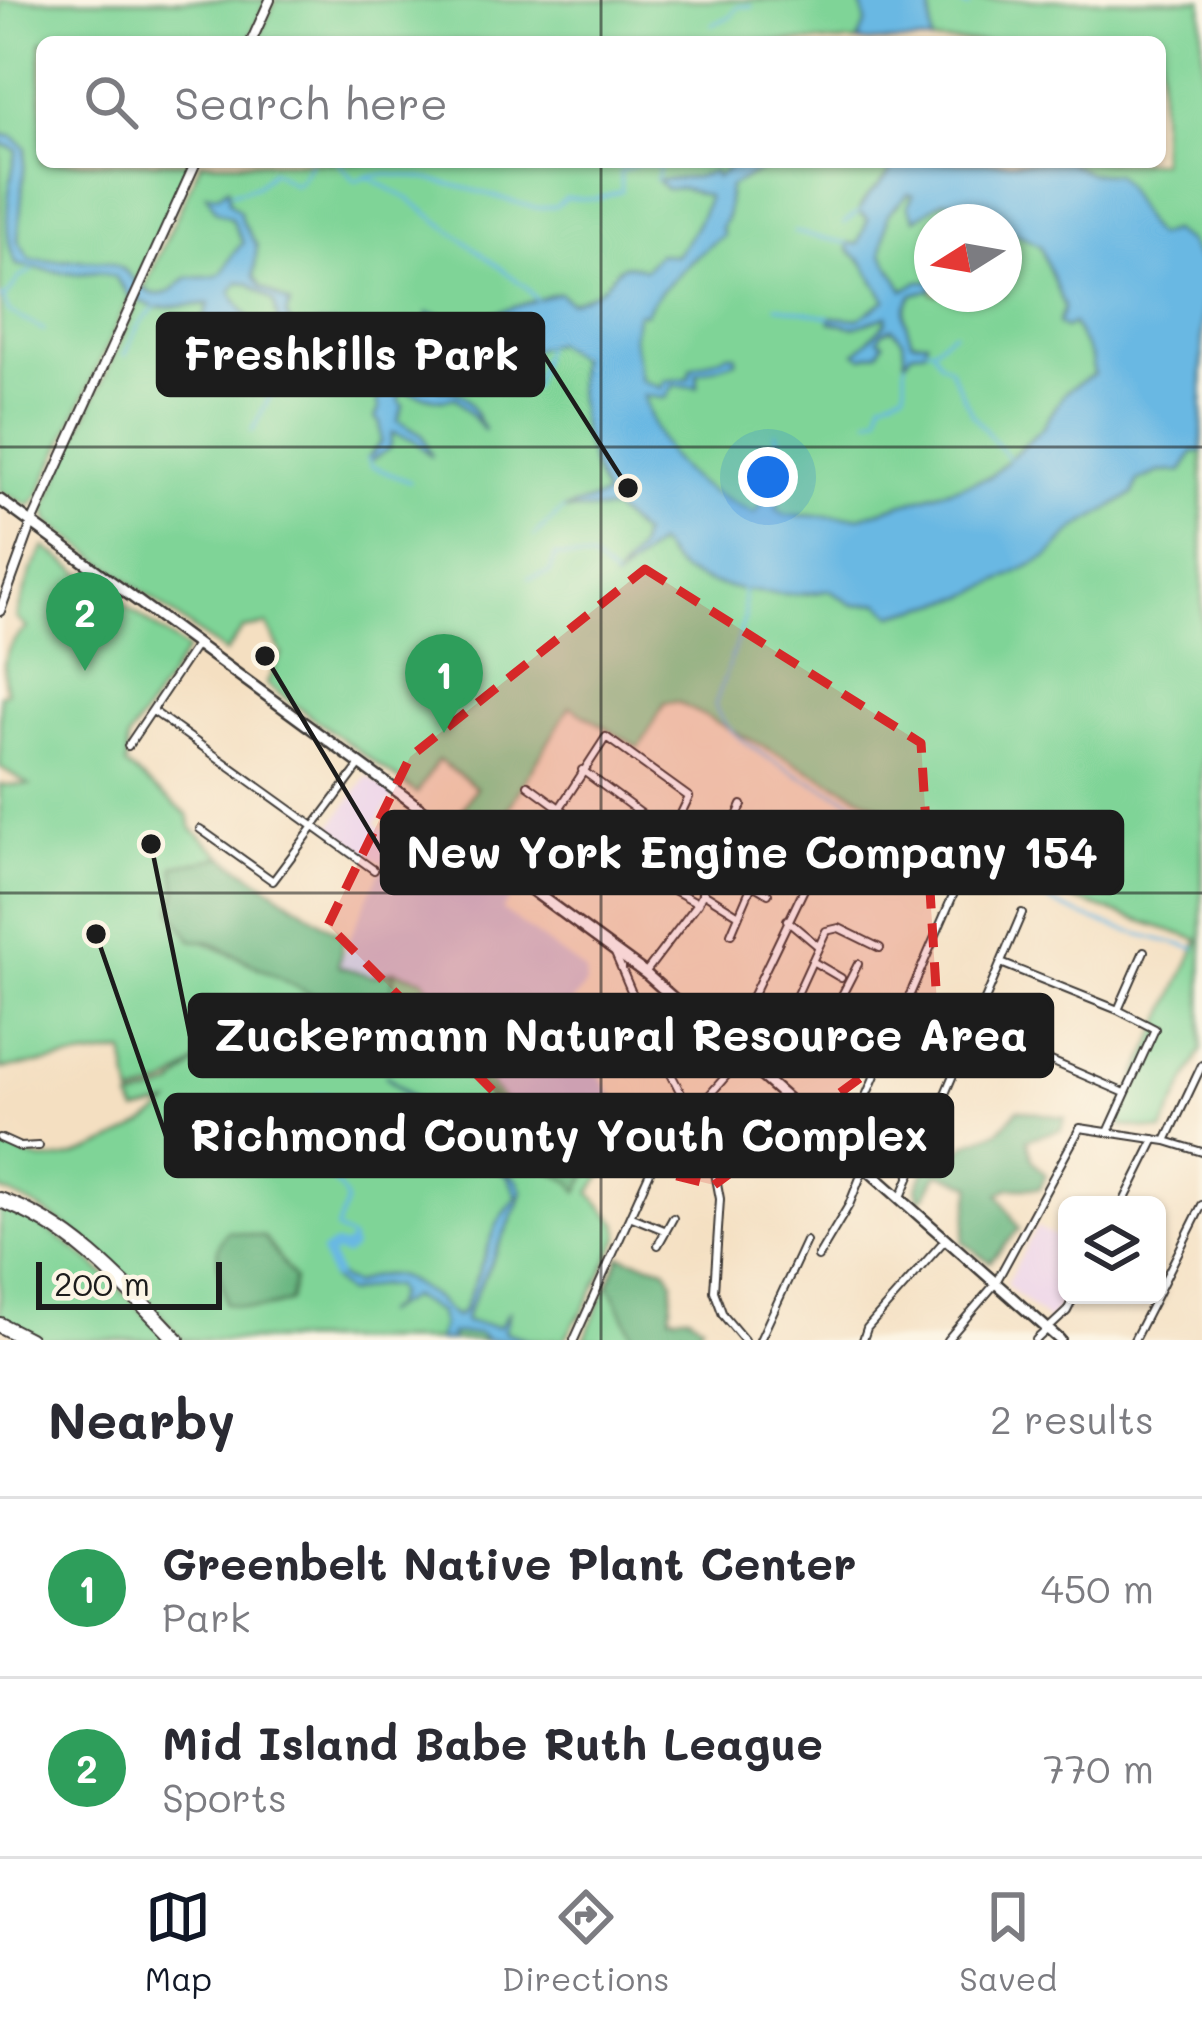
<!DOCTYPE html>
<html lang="en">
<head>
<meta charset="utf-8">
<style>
	body { margin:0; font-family:Mali,sans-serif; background:#f7f7f7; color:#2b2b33 }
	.controls { position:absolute; right:36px; bottom:36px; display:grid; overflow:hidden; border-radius:18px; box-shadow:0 3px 9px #0004 }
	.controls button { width:108px; height:108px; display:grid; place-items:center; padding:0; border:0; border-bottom:3px solid #e1e1e2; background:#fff; color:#2b2b33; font:60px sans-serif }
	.compass { position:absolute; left:914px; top:204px; width:108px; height:108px; border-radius:50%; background:#fff; box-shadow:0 3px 9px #0004; rotate:259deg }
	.scale { position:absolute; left:36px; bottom:30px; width:186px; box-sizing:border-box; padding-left:12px; border:6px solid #1c1c1c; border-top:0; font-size:33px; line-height:42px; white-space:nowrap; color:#1c1c1c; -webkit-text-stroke:9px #fcf5e5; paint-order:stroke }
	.you { position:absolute; left:768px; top:477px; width:42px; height:42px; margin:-30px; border:9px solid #fff; border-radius:50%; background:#1a73e8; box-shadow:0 0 0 18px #1a73e833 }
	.badge { display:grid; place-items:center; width:78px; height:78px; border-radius:50%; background:#111827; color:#fff; font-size:39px; font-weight:700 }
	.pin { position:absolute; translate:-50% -99px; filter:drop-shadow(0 3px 6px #0008) }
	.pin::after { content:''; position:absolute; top:63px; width:42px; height:36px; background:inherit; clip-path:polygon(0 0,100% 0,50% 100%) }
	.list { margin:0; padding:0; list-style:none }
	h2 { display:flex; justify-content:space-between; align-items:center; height:156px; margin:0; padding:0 48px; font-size:51px }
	h2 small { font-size:39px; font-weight:400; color:#7c7c81 }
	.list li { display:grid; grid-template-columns:78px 1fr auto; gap:36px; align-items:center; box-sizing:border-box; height:180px; padding:0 48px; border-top:3px solid #e1e1e2 }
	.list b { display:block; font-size:45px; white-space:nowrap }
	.list p { margin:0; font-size:39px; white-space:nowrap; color:#7c7c81 }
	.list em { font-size:39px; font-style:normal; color:#7c7c81 }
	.icon { flex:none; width:66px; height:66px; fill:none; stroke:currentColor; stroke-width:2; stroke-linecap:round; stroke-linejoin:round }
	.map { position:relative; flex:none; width:1202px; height:1340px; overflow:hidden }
	.search { position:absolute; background:#fff; box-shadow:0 3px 9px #0004; left:36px; right:36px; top:36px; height:132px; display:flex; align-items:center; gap:30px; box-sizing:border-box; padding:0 42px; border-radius:18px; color:#7c7c81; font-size:45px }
	.sheet { height:516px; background:#fff }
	nav { display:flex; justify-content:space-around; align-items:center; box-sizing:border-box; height:168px; border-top:3px solid #e1e1e2; background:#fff; font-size:33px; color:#7c7c81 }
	nav a { display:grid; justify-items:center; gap:6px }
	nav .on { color:#111827 }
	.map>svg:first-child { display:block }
	.built { fill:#ecd1ea }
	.industrial { fill:#cbbfd5 }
	.green { fill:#7fd497; stroke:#4e785a; stroke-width:3; fill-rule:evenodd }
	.forest { fill:#67b680; stroke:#42694e; stroke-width:3 }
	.water { fill:#69b8e3; stroke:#426a80; stroke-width:3; fill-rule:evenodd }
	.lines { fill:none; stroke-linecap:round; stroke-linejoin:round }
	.stream { stroke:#69b8e3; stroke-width:3 }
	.river { stroke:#69b8e3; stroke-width:10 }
	.minor-casing { stroke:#3c3935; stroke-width:10 }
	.tertiary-casing { stroke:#3c3935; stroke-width:12 }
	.secondary-casing { stroke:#3c3935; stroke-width:14 }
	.motorway-casing { stroke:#3c3935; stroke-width:18 }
	.minor { stroke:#fff; stroke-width:6 }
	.tertiary { stroke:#fff; stroke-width:8 }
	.secondary { stroke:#fff; stroke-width:9 }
	.motorway { stroke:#fff; stroke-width:14 }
	.marked { fill:#d62828; fill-opacity:0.2; stroke:#d62828; stroke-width:9; stroke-dasharray:24 15; stroke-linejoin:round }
	.grid { fill:none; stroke:#1c1c1c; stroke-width:3; stroke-opacity:0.55 }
	.leader { fill:none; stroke:#1c1c1c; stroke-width:4.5 }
	.callout-dot { fill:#1c1c1c; stroke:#fcf5e5; stroke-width:4.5 }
	.callout { fill:#1c1c1c; stroke:#1c1c1c; stroke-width:4.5 }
	.callout-label { font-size:45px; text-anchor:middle; font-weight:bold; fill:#fff }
</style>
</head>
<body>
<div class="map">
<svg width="1202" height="1340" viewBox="0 0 1202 1340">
	<rect width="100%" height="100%" fill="#fcf5e5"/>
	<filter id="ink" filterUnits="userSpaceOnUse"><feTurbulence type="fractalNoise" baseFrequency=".00833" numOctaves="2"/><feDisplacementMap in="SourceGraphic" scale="24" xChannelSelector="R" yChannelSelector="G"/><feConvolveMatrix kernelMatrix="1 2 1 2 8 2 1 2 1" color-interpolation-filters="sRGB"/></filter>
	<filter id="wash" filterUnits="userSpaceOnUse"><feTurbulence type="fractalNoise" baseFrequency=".004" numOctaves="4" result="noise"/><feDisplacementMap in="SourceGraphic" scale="48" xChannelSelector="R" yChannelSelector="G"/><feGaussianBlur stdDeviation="2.7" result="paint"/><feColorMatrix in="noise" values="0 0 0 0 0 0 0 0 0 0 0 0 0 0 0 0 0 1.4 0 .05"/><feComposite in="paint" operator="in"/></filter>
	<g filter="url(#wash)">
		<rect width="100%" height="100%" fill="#f4dfc1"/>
		<path class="built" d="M367 776 395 795 375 824 393 837 382 863 331 827Z
			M1037 1227 1067 1242V1295L1048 1321 1006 1284Z"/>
		<path class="industrial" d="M405 816 451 845 456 840 518 886 502 910 585 971 586 984 571 1004 560 1048 571 1067 596 1070 613 1097 587 1117 554 1125 501 1104 472 1069 469 1043 423 979 394 971 372 976 337 966Z"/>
		<path class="green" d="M0 0H267L248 42H42V162H192L38 497 30 506 0 491Z
			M276 0H1202V1049L1162 1131 1123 1126 1116 1121 1199 940 1037 887 677 702 665 703 639 748 570 706 487 844 455 821 476 787 438 760 417 793 266 684 282 654 267 625 243 629 225 653 49 522 45 508 201 162H1160V42H256ZM932 222H1004V294H932Z
			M45 547 187 650 128 739 126 766 188 815 192 829 224 857H218L202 941 295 985 362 997 392 995 394 971 423 979 434 996 424 994 420 1009 582 1184 555 1125 587 1117 613 1097 632 1120 626 1141 590 1193 618 1224 620 1236 579 1319V1316L564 1340H182C131 1279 75 1219 0 1190V1146C14 1150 33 1160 47 1160 80 1160 147 1128 169 1104L137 1112 131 1101 173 1087 198 1061 169 1084 132 1097 124 1052 0 1069V785H29L0 767V695L7 692C0 665 4 646 27 628L16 618 31 572Z
			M0 1206C68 1231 121 1289 170 1340H43L0 1317Z
			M620 1256 665 1268 673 1281 670 1316 688 1315 702 1324 694 1340H584Z"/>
		<path class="forest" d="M224 857 344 937 338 966 372 976 394 971 392 995 362 997 341 1010 210 942 191 940 172 910 177 891 174 866Z
			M425 993 434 996 469 1043 472 1068 483 1087 501 1103 554 1125 565 1150 586 1156 589 1172 578 1192 572 1183 523 1156 497 1108 442 1051 412 1042Z
			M1018 1109 1065 1118 1061 1130 1027 1139 1033 1161 1046 1175 1040 1188H1009L999 1194 1019 1229 990 1262 963 1242 972 1185 938 1173 926 1195 919 1199 917 1187 927 1165 954 1161C965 1137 976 1143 996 1132 1004 1128 1012 1116 1018 1109Z
			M228 1231 264 1237 294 1279 290 1301C266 1311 249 1310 225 1303 225 1276 206 1253 228 1231Z
			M620 1256 665 1268 673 1281 670 1316 688 1315 702 1324 694 1340H635L609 1284Z"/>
		<path class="water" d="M860 0H930L932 42H858L866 22Z
			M0 134 14 137 26 148 18 241 30 259C57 264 83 257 108 262 129 266 136 290 154 294 169 297 178 285 188 277 237 280 215 269 243 243L231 218 216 211 207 194 218 195 228 188 229 202 240 212 241 220 257 246 254 276 261 287 290 304 286 315 292 327 335 324 423 343 429 328 428 313 439 315 458 334 464 318 477 319 559 293 570 302C579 299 594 295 601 288 619 273 614 258 645 269L658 254 676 255C687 243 707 211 707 196L681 188 666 189 657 180 696 177 714 171 716 178 730 166 778 162 729 187 727 216 721 228 724 235C710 243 650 297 646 313H638L633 336 641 380 662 388 664 381 689 378 691 368 729 354 736 355V361L697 373 698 387 674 385 666 398 644 396C664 468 691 484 755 514L782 471 788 474 776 509 785 515 859 517 990 477 1043 427 1065 392 1094 374 1091 358 1073 324 1065 328 1058 324 1064 307 1040 246 1004 226V222L962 203 944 200 915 219 908 205 913 195 908 194 888 214 882 253 904 290 919 281H932V289L913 294C899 314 905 320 912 341H926L925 350 911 352 905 362 903 340 892 328 882 332 878 339 884 342 879 352 863 357 856 353 886 322 887 316 853 327 831 322 830 317 858 319 886 300 862 261 849 251 847 243 858 244 868 219 858 212C868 189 878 191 890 172L885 162H1067L1089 173 1115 174C1133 192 1137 217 1156 236L1171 231 1188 242 1202 266V452H1193L1182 471 1159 472 1138 481 1133 494 1075 529 1048 557 968 596 893 615 880 603 853 605 829 590C792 600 715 590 682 571 671 565 666 552 657 544L613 582 638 549 642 535 613 510H563L605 496C586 456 573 402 578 358L554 343 445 381 440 389C471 390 469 406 485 431L456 398 440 400 402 391 398 399 403 406 398 421 422 435 432 457 415 441 392 433 390 448 372 460 368 458 381 442 380 423 375 418 380 407 377 401 385 389 363 366 341 364 333 357 271 369 239 353 207 324 204 319 209 304 156 308 129 296 115 277 99 272 72 274 17 265C0 235 9 183 17 150L0 143ZM238 282 248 283 274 302 279 328 270 334C251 324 242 310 231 292Z
			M385 1075 517 1180 522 1191 518 1205 464 1319 465 1322 499 1327 510 1310 504 1332 532 1340H487L479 1334H451V1340H437L442 1326 439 1313 411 1297 381 1314 392 1307 397 1294 394 1287 379 1285 346 1293 332 1279 328 1267 343 1280 354 1284C387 1267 404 1275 434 1298 443 1304 446 1312 456 1317L463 1311 498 1222 517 1197 509 1178 438 1125Z"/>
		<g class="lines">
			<path class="stream" d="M952 0 969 7
				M930 5 939 0
				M712 25 731 16 738 6H752
				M338 162 355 181C396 160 492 198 538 208L556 206 566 198 596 199 622 191 620 172 641 163 660 166 657 180
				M366 176 410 200 526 287 537 300
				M231 193 257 186 272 171 294 185 300 181 311 162
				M844 223 858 212
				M794 232 847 243
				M952 294 959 300
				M0 297 7 296 19 278 33 270
				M3 298 9 312 44 330
				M776 306 830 317
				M926 347 932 348 954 332
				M932 348 940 362 949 367 972 414 1009 459
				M124 356 139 324 157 306
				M533 387 545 347
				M869 419 879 415 882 400 905 390V362
				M252 431 276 385 278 367
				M776 432 786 465 782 471
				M368 458 371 466 410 482
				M534 536 563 510
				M529 578 550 573 555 556 593 560 615 579
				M743 588 745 617 715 705C728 753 850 797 893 820 921 830 948 827 974 839 1002 851 1014 877 1037 893 1073 919 1151 938 1195 948
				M316 1095H329L337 1107 334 1121 324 1130 336 1166 332 1180C356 1204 344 1204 336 1230L352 1240 350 1247"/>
			<path class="river" d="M334 1275 326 1253 335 1248 345 1251 350 1247"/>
		</g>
	</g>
	<g filter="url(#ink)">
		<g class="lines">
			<defs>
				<path id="minor" d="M153 711 374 870
					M128 746 196 645
					M582 770 669 834
					M528 785 635 863
					M200 829 273 881 360 765
					M716 864 768 894
					M516 875 606 737 689 797 661 855
					M674 890 698 903
					M702 892 739 915
					M787 920 818 946
					M731 934 752 885
					M614 951 646 1026 711 1151 720 1199 714 1291 723 1315 744 1340
					M812 961 841 978
					M1001 963 1118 1010 1155 1029 1109 1130
					M645 973 698 903 742 805
					M908 999 1125 1093
					M839 1001 858 964
					M1118 1010 1144 951
					M729 1045 806 885
					M761 1073 826 931 839 928 880 948
					M692 1115 740 1060
					M0 1138 20 1147 39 1146
					M1166 1141 1202 1065
					M843 1149 970 856
					M901 1197 1022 913
					M1122 1205 1155 1139
					M632 1217 664 1230
					M658 1245 673 1218
					M818 1257 849 1205 864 1168
					M1157 1295 1202 1205
					M574 1340 681 1103
					M760 1340 806 1241
					M863 1340 867 1328 945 1240
					M947 1340 995 1284 1080 1128 1166 1141 1202 1152
					M1036 1340 1067 1311 1075 1295
					M1134 1340 1157 1295"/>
				<path id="tertiary" d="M251 42 270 0
					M0 611 32 523 196 162"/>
				<path id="secondary" d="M0 500 645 973 1060 1340"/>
				<path id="motorway" d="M0 1200C72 1225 126 1286 177 1340
					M0 1325 29 1340"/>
			</defs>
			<use href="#minor" class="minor-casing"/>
			<use href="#tertiary" class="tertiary-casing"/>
			<use href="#secondary" class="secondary-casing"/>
			<use href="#motorway" class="motorway-casing"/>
			<use href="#minor" class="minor"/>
			<use href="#tertiary" class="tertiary"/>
			<use href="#secondary" class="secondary"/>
			<use href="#motorway" class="motorway"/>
		</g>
	</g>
	<path class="marked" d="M645 569 921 743 938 1021 714 1185 546 1144 328 925 410 757Z"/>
	<path class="grid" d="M601 0V42M601 162V1340M0 447H1202M0 893H1202"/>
	<path class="leader" d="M628 488L543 354M265 656L382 852M151 844L190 1036M96 934L166 1136"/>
	<g class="callout-dot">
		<circle cx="628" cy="488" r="12"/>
		<circle cx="265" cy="656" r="12"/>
		<circle cx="151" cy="844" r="12"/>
		<circle cx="96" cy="934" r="12"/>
	</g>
	<g class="callout">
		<rect x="158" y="314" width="385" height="81" rx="12"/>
		<rect x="382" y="812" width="740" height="81" rx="12"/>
		<rect x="190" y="995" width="862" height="81" rx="12"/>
		<rect x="166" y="1095" width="786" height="81" rx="12"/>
	</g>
	<g class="callout-label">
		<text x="351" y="370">Freshkills Park</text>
		<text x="752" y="868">New York Engine Company 154</text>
		<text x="621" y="1051">Zuckermann Natural Resource Area</text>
		<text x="559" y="1151">Richmond County Youth Complex</text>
	</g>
</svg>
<div class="controls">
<button><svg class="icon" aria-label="layers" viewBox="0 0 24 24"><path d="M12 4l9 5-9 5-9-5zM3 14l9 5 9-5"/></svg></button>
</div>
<svg class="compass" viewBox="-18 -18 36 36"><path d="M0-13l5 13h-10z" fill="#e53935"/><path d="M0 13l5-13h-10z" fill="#7c7c81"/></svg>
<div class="scale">200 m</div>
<div class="you"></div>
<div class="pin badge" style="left:444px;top:733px;background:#2e9e5b">1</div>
<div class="pin badge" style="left:85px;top:671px;background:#2e9e5b">2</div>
<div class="search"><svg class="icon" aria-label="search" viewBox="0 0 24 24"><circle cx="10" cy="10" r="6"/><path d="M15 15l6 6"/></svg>Search here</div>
</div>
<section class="sheet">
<h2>Nearby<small>2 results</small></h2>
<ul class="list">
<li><span class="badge" style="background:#2e9e5b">1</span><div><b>Greenbelt Native Plant Center</b><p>Park</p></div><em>450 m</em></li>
<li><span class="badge" style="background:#2e9e5b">2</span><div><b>Mid Island Babe Ruth League</b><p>Sports</p></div><em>770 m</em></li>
</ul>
</section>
<nav>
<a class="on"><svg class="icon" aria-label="map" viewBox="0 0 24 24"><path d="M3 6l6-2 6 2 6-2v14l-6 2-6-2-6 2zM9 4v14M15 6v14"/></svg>Map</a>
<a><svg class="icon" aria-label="directions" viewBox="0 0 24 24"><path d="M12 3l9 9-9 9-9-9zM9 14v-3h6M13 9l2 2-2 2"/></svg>Directions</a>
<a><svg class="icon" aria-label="saved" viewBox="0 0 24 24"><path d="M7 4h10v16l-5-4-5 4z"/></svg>Saved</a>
</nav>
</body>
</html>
